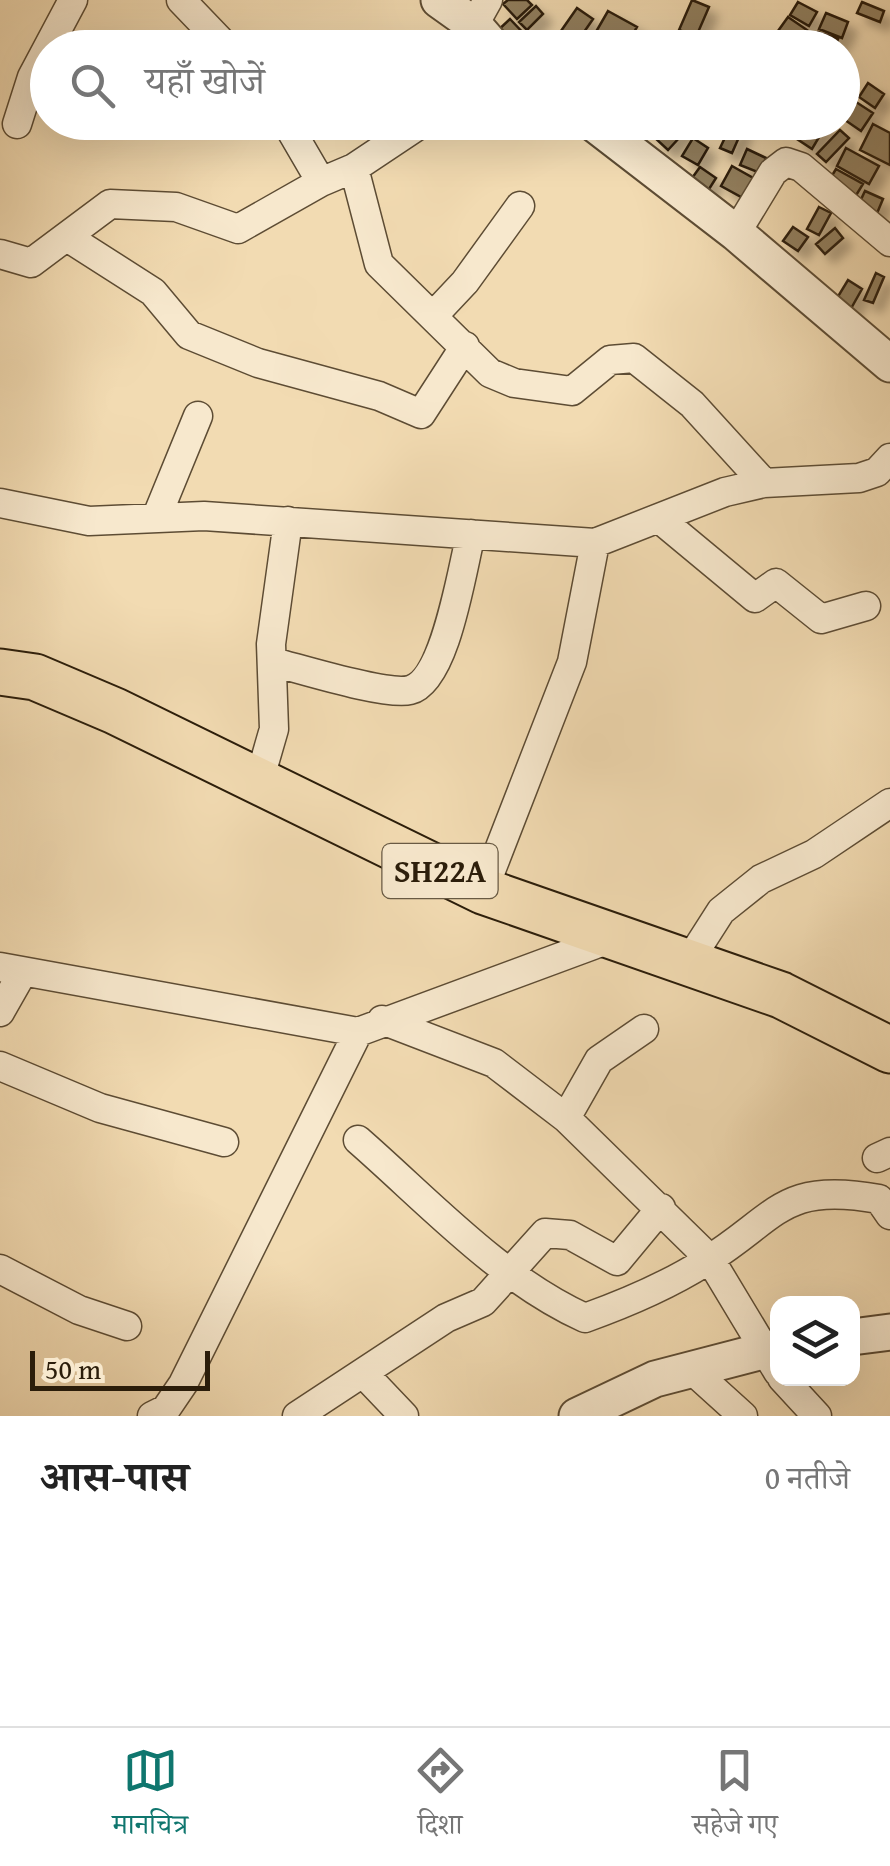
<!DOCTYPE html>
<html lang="hi">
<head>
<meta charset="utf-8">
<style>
	body { margin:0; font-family:"Gentium Book Plus","Noto Serif Devanagari",serif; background:#f2f2f2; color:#222 }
	.controls { position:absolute; right:30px; bottom:30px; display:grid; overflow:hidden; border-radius:20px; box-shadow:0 10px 40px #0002 }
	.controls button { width:90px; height:90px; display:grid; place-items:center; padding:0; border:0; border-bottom:2px solid #e0e0e0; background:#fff; color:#222; font:50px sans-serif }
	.scale { position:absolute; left:30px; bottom:25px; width:180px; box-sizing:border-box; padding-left:10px; border:5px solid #2b1d0a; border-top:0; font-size:28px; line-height:35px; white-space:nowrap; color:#2b1d0a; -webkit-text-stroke:8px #f7e8cd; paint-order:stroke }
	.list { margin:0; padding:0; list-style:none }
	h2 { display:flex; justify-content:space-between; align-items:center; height:130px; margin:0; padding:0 40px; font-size:42px }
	h2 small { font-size:32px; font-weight:400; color:#767676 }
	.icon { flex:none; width:55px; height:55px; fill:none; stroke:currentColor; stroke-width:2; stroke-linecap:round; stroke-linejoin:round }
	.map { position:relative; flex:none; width:890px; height:1416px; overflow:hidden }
	.search { position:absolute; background:#fff; box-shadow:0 10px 40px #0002; left:30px; right:30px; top:30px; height:110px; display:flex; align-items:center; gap:25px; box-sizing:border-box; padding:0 35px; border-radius:55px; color:#767676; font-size:38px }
	.sheet { height:310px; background:#fff }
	nav { display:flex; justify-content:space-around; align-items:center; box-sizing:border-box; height:140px; border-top:2px solid #e0e0e0; background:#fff; font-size:28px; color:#767676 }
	nav a { display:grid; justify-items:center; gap:5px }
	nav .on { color:#0f766e }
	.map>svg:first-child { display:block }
	.building { fill:#928061; stroke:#2b1d0a; stroke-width:2.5; filter:url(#shadow) }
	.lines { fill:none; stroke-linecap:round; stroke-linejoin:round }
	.minor-casing { stroke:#5d4c34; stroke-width:31 }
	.tertiary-casing { stroke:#5d4c34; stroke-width:39 }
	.primary-casing { stroke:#2b1d0a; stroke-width:49 }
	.minor { stroke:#f7e8cd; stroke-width:28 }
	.tertiary { stroke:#f7e8cd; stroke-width:35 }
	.primary { stroke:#f2dbb2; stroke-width:45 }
	.labels { text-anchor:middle; stroke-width:9; stroke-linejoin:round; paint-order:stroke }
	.shield { fill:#f7e8cd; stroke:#685a44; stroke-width:2.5 }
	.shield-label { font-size:32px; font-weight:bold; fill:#2b1d0a }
</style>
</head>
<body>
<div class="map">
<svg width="890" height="1416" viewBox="0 0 890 1416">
	<defs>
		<filter id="shadow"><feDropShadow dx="9" dy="9" stdDeviation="5" flood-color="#0004"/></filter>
	</defs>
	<rect width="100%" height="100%" fill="#f2dbb2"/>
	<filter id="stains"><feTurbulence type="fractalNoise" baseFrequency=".002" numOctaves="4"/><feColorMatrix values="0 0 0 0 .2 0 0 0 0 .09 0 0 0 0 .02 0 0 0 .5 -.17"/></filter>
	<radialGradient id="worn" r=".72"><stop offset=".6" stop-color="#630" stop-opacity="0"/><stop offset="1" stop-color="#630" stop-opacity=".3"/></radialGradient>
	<path class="building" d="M508 0H527L532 5 517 19 503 4Z
		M692 0 709 7 696 37 679 30Z
		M798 2 817 12 809 26 790 15Z
		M862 2 884 11 880 22 857 13Z
		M536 6 543 14 527 30 519 22Z
		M577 8 593 19 573 48H564L554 41Z
		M608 11 637 27 626 46 597 30Z
		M826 13 848 22 842 38 819 29Z
		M788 17 807 30 797 44 778 31Z
		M510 19 526 36 513 48 495 33Z
		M818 32 838 39 835 48H812Z
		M868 83 884 94 875 108 859 97Z
		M853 100 873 113 861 131 842 118Z
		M669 122 691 125 668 150 655 138Z
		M807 122H828L812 149 797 139Z
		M732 123 743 128 732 153 720 148Z
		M873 124 890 133V165L860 150Z
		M840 130 849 138 826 162 817 154Z
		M693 138 708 148 698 165 682 156Z
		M846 148 879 166 869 184 837 166Z
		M747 149 766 158 760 173 740 165Z
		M732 166 755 179 743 198 721 186Z
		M700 167 716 178 704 197 687 185Z
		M836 169 863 184 855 197 828 182Z
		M865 191 883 199 875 218 856 210Z
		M819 207 831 213 819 235 807 229Z
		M793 227 808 237 798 251 783 241Z
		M835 228 843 238 825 254 816 244Z
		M876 273 884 277 873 303 864 300Z
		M848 280 862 289 849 312 834 303Z"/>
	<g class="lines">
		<defs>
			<path id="minor" d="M181 0 227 48
				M474 25 488 0
				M286 122 321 182 354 168 379 264 490 373 514 383 572 391 610 360 634 358 692 404 764 483
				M17 124 32 77 73 0
				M354 168 423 122
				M736 233 773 172 786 162 801 167 890 242
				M67 237 153 292 189 335 258 363 379 396 421 414 465 346
				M0 254 31 263 110 204 176 207 238 229 321 182
				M433 316 465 282 520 206
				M0 503 89 521 204 516 595 543 725 492 764 483 859 478 877 472 890 458
				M157 516 198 416
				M661 520 755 598 776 583 821 619 866 606
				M273 662C301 669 386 696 410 690 446 681 462 568 471 534
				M259 781 274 729 271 644 288 521
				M483 891 572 662 595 543
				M689 961 721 911 761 879 814 854 890 803
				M0 967 358 1032 612 938
				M0 1012 21 975
				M382 1020 494 1063 566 1118 710 1259 778 1372
				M0 1066 100 1108 224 1142
				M566 1118 599 1060 644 1029
				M358 1140C429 1202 499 1279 585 1318 627 1303 667 1286 705 1262 778 1217 781 1181 879 1199L890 1215
				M877 1158 890 1152
				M0 1269 79 1310 127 1326
				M690 1368 743 1416
				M365 1375 404 1416
				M782 1378 817 1416
				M152 1416 166 1409 183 1384 358 1032
				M297 1416 446 1318 483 1302 545 1233 570 1235 617 1261 661 1208"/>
			<path id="tertiary" d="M439 0 474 25 494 48
				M592 122 736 233 890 364
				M852 1337 890 1332
				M577 1416 655 1379 778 1347"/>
			<path id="primary" d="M0 672 35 677 115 711 483 891 781 995 890 1050"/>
		</defs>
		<use href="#minor" class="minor-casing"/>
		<use href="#tertiary" class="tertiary-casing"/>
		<use href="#primary" class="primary-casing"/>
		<use href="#minor" class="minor"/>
		<use href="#tertiary" class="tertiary"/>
		<use href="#primary" class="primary"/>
	</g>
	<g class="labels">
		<rect class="shield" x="382.5" y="844" width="115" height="54" rx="8"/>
		<g class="shield-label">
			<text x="440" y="882">SH22A</text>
		</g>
	</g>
	<rect width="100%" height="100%" filter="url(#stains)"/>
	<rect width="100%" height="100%" fill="url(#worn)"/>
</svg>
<div class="controls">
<button><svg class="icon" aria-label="layers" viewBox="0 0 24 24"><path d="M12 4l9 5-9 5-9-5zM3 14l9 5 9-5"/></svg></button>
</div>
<div class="scale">50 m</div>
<div class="search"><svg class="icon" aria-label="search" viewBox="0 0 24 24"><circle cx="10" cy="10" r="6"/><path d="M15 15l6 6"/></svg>यहाँ खोजें</div>
</div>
<section class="sheet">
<h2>आस-पास<small>0 नतीजे</small></h2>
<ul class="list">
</ul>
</section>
<nav>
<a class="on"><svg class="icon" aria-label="map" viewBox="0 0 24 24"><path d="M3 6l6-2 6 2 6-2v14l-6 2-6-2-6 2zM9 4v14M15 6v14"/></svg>मानचित्र</a>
<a><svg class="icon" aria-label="directions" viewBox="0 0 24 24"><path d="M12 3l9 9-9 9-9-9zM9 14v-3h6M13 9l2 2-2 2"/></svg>दिशा</a>
<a><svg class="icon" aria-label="saved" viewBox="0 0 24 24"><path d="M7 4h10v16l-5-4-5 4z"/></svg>सहेजे गए</a>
</nav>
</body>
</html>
